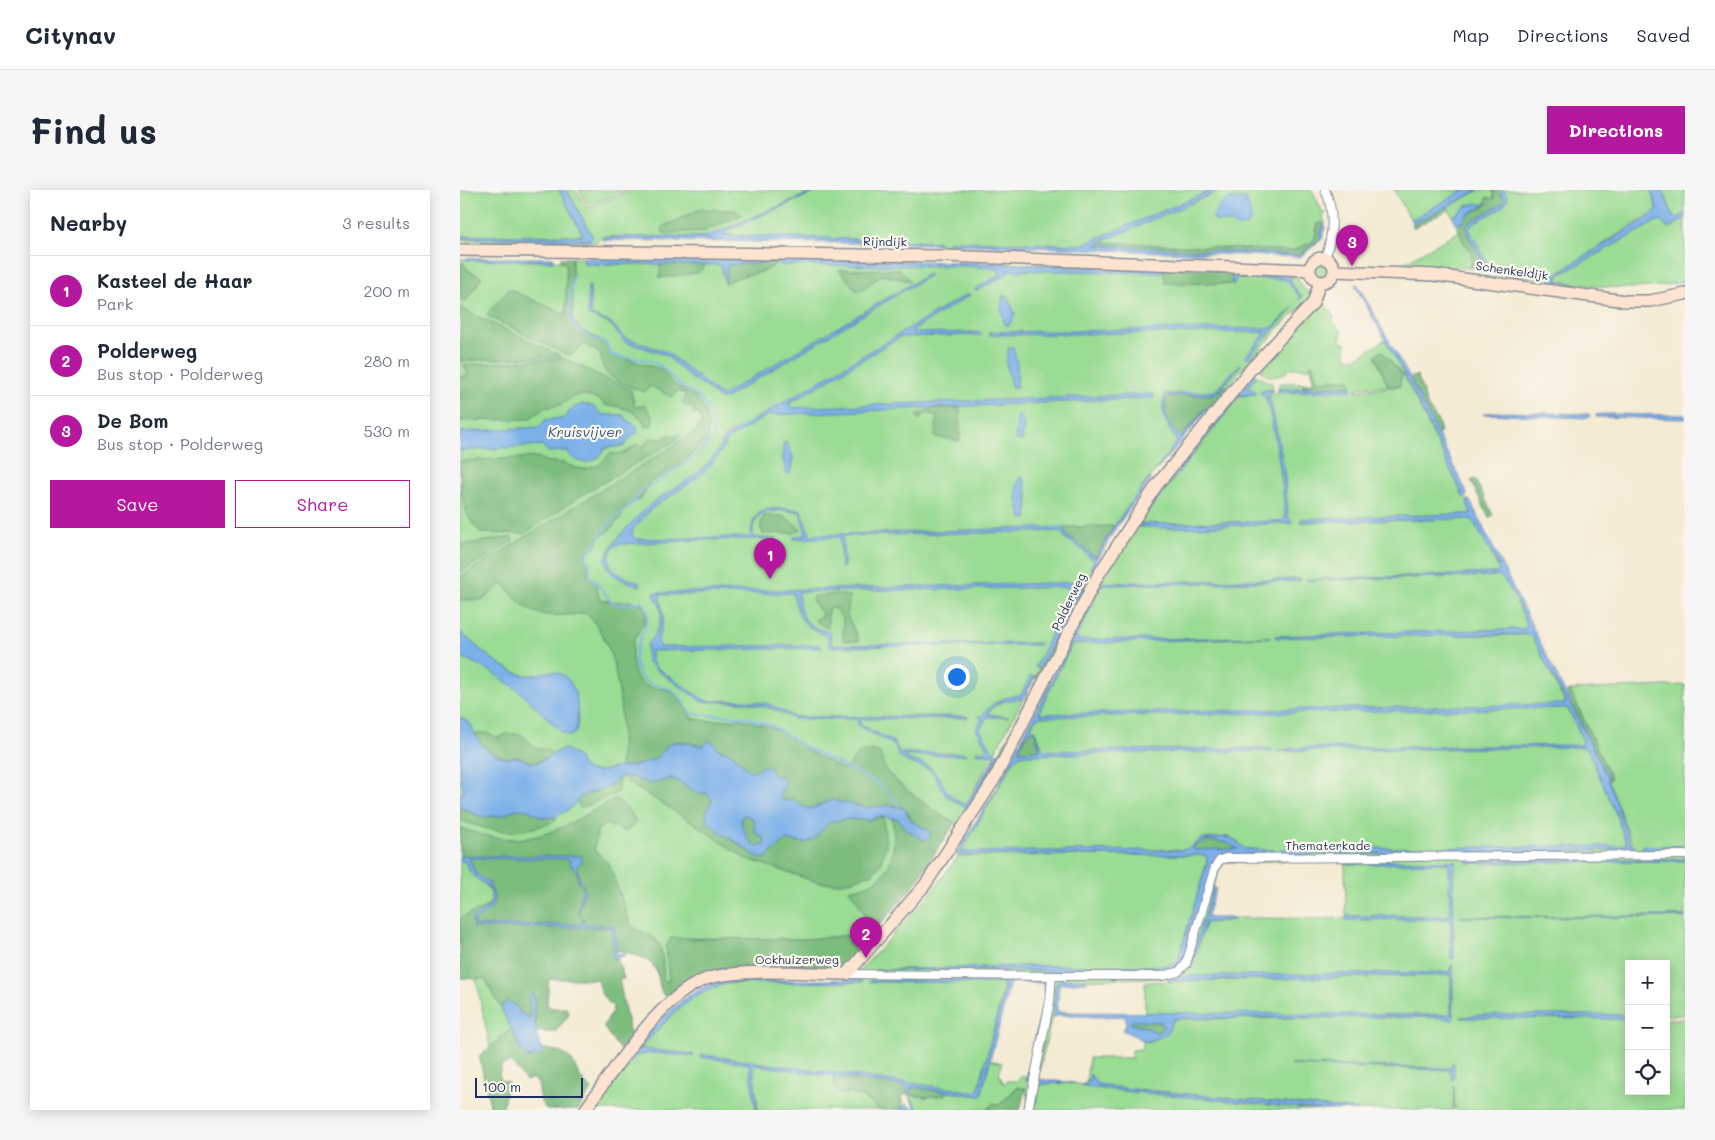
<!DOCTYPE html>
<html lang="en">
<head>
<meta charset="utf-8">
<style>
	body { margin:0; font-family:Mali,sans-serif; background:#f6f6f7; color:#1f2937 }
	.controls { position:absolute; right:15px; bottom:15px; display:grid; overflow:hidden; border-radius:0px; box-shadow:0 2px 12px #0003 }
	.controls button { width:45px; height:45px; display:grid; place-items:center; padding:0; border:0; border-bottom:1px solid #e0e1e3; background:#fff; color:#1f2937; font:25px sans-serif }
	.scale { position:absolute; left:15px; bottom:12px; width:108px; box-sizing:border-box; padding-left:5px; border:2px solid #1b2f5e; border-top:0; font-size:14px; line-height:18px; white-space:nowrap; color:#1b2f5e; -webkit-text-stroke:4px #fbf7ec; paint-order:stroke }
	.you { position:absolute; left:496px; top:486px; width:18px; height:18px; margin:-12px; border:4px solid #fff; border-radius:50%; background:#1a73e8; box-shadow:0 0 0 8px #1a73e833 }
	.badge { display:grid; place-items:center; width:32px; height:32px; border-radius:50%; background:#b5179e; color:#fff; font-size:16px; font-weight:700 }
	.pin { position:absolute; translate:-50% -41px; filter:drop-shadow(0 1px 2px #0008) }
	.pin::after { content:''; position:absolute; top:26px; width:18px; height:15px; background:inherit; clip-path:polygon(0 0,100% 0,50% 100%) }
	.list { margin:0; padding:0; list-style:none }
	h2 { display:flex; justify-content:space-between; align-items:center; height:65px; margin:0; padding:0 20px; font-size:21px }
	h2 small { font-size:16px; font-weight:400; color:#747a83 }
	.list li { display:grid; grid-template-columns:32px 1fr auto; gap:15px; align-items:center; box-sizing:border-box; height:70px; padding:0 20px; border-top:1px solid #e0e1e3 }
	.list b { display:block; font-size:19px; white-space:nowrap }
	.list p { margin:0; font-size:16px; white-space:nowrap; color:#747a83 }
	.list em { font-size:16px; font-style:normal; color:#747a83 }
	.actions { display:flex; gap:10px; padding:15px 20px }
	.actions a { flex:1; padding:11px 0; border:1px solid #b5179e; border-radius:0px; text-align:center; font-size:18px; color:#b5179e }
	.actions .main { background:#b5179e; color:#fff }
	.icon { flex:none; width:28px; height:28px; fill:none; stroke:currentColor; stroke-width:2; stroke-linecap:round; stroke-linejoin:round }
	.map { position:relative; flex:none; width:1225px; height:920px; overflow:hidden; border-radius:0px }
	header { display:flex; align-items:center; gap:30px; box-sizing:border-box; height:70px; padding:0 25px; background:#fff; border-bottom:1px solid #e0e1e3 }
	header strong { font-size:24px }
	nav { display:flex; gap:28px; margin-inline-start:auto; font-size:18px }
	.intro { display:flex; align-items:center; justify-content:space-between; box-sizing:border-box; height:120px; padding:0 30px }
	h1 { margin:0; font-size:35px }
	.button { padding:12px 22px; border-radius:0px; background:#b5179e; color:#fff; font-size:18px; font-weight:700 }
	main { display:flex; gap:30px; padding:0 30px }
	aside { flex:1; background:#fff; border-radius:0px; box-shadow:0 2px 12px #0003 }
	.map>svg:first-child { display:block }
	.green { fill:#9adc93; stroke:#5a8678; fill-rule:evenodd }
	.forest { fill:#7bbc7d; stroke:#4b766e }
	.water { fill:#7bb0e9; stroke:#4b70a4; fill-rule:evenodd }
	.lines { fill:none; stroke-linecap:round; stroke-linejoin:round }
	.stream { stroke:#7bb0e9; stroke-width:2 }
	.street-casing { stroke:#888d99; stroke-width:10 }
	.secondary-casing { stroke:#888d99; stroke-width:14 }
	.street { stroke:#fff; stroke-width:8 }
	.secondary { stroke:#fde4d1; stroke-width:11 }
	.labels { text-anchor:middle; stroke-width:4.5; stroke-linejoin:round; paint-order:stroke }
	.street-label { font-size:12px; fill:#1b2f5e; stroke:#fbf7ec }
	.water-label { font-size:14px; font-style:italic; fill:#385688; stroke:#fbf7ec }
</style>
</head>
<body>
<header>
<strong>Citynav</strong>
<nav><a>Map</a><a>Directions</a><a>Saved</a></nav>
</header>
<div class="intro"><h1>Find us</h1><a class="button">Directions</a></div>
<main>
<aside>
<h2>Nearby<small>3 results</small></h2>
<ul class="list">
<li><span class="badge">1</span><div><b>Kasteel de Haar</b><p>Park</p></div><em>200 m</em></li>
<li><span class="badge">2</span><div><b>Polderweg</b><p>Bus stop · Polderweg</p></div><em>280 m</em></li>
<li><span class="badge">3</span><div><b>De Bom</b><p>Bus stop · Polderweg</p></div><em>530 m</em></li>
</ul>
<div class="actions"><a class="main">Save</a><a>Share</a></div>
</aside>
<div class="map">
<svg width="1225" height="920" viewBox="0 0 1225 920">
	<rect width="100%" height="100%" fill="#fbf7ec"/>
	<filter id="ink" filterUnits="userSpaceOnUse"><feTurbulence type="fractalNoise" baseFrequency=".02" numOctaves="2"/><feDisplacementMap in="SourceGraphic" scale="10" xChannelSelector="R" yChannelSelector="G"/><feConvolveMatrix kernelMatrix="1 2 1 2 8 2 1 2 1" color-interpolation-filters="sRGB"/></filter>
	<filter id="wash" filterUnits="userSpaceOnUse"><feTurbulence type="fractalNoise" baseFrequency=".0096" numOctaves="4" result="noise"/><feDisplacementMap in="SourceGraphic" scale="20" xChannelSelector="R" yChannelSelector="G"/><feGaussianBlur stdDeviation="1.12" result="paint"/><feColorMatrix in="noise" values="0 0 0 0 0 0 0 0 0 0 0 0 0 0 0 0 0 1.4 0 .05"/><feComposite in="paint" operator="in"/></filter>
	<g filter="url(#wash)">
		<rect width="100%" height="100%" fill="#f4ebd4"/>
		<path class="green" d="M0 0H99L123 45 0 46Z
			M107 0H116L127 18 176 0H357L246 47H142L136 52 0 51V48L129 50 132 46Z
			M119 0H170L128 15Z
			M360 0H753L621 55 489 51V54L478 57V52L263 45 270 39Z
			M762 0H852L863 23H866L863 26 865 34 858 33 854 51 832 61 639 52Z
			M934 0H1004L951 30Z
			M1019 0H1039L1043 7 1033 0 1034 9 1022 15H1008L993 27 987 15 996 13Z
			M1044 0H1191L1197 20 1091 87V90L1032 82 1009 39C1018 26 1042 24 1048 9Z
			M1203 0H1225V23L1218 28 1213 27Z
			M1225 28V91C1184 102 1140 98 1098 91L1099 85 1199 30 1212 37Z
			M1000 41 1004 53 1012 62 1011 78 940 75Z
			M0 68 7 70 101 71 112 77V68H124V74H201L200 77H243V73L310 78 318 72 322 75 377 69 703 77 704 86 831 89V85L839 89 838 91 846 101 853 102 847 114 827 129 762 202H758L781 175 780 174 755 201 654 336H650L632 368 635 370 631 378H633V381L506 615 508 619 499 638 495 633 451 699 395 763 312 778 265 779 250 782 229 791 206 808C200 802 200 794 198 786 193 766 171 764 154 759L164 789H25L52 838 30 857 16 789 0 788V76L5 75Z
			M854 80a8 8 0 1 1 16 0a8 8 0 1 1-16 0Z
			M862 113 872 122 874 128 872 131 881 140V153H886V168H897L926 149 1004 307 1010 311 1007 312 1011 324 841 329V332L1012 329 1023 346 1039 379 1037 383 846 390 1039 386C1049 390 1062 423 1067 435L1065 439 815 446 1072 445 1128 560 1157 626 1166 653 1159 657 822 659 820 665 1174 660 1148 589 1151 588 1110 500 1225 495V656H1183V661H1225V669L1012 670 1007 673 1225 671V726L1000 727H1225V825H1206V774H1169V825L1001 827 1169 829V901H1206V829H1225V920H995L994 896 993 920H899L662 898 637 894 630 885 629 892 626 893 629 868H671L672 860 682 859 683 850 687 852 701 847 714 829 975 827 993 829 991 776V782L599 790 596 794 593 822 570 920 565 897V899L557 897 539 915 528 920H459L449 905 466 907 486 905 487 902 521 906 530 870 542 873 539 884 544 894 547 891H557L562 886H567V890L588 794 552 789 526 790 541 792 544 796 519 899 515 902 241 865 289 874 296 920H134L175 866 192 863 234 866 184 859 182 856 217 820 235 806 260 795 273 793 402 792 401 790 392 789 469 706 498 666 729 665H747L748 668 718 770 708 776H574L416 780 707 782 715 780 754 673 814 660 785 659 768 647 742 649 727 659 720 660 501 662 556 564 582 563C583 555 577 542 571 537L627 419 642 395 840 391V389L641 393 676 334 677 337 833 333 828 327 824 279 809 203 891 200 890 189 858 191 854 175 857 192 843 197H861L818 199 820 193H853L852 178H831C821 188 810 190 800 180ZM922 161 942 185 939 196H941L897 201V198L928 196 915 165ZM885 670 996 671 993 683V769L991 768V732L988 729 773 728V730L745 733 730 779 756 688 762 674 768 672Z
			M794 184 812 193 813 200H801C816 217 824 302 826 328L822 331 681 334 682 329 779 206 795 204 788 198 796 186Z
			M989 673 990 726H886L885 674Z
			M991 785V825L685 824V792Z
			M296 875 373 886 375 897 385 904 389 902 406 908 419 920H298L293 876Z
			M614 893 635 898 861 920H574L580 894Z"/>
		<path class="forest" d="M1033 0 1043 7 1045 12 1010 32 1006 37 1008 45 1028 80 1011 78 1012 62 1004 53 996 34 1003 33 1007 25 1025 16 1027 7 1034 9Z
			M987 15 989 19 953 38V34Z
			M240 19 275 20 282 25 245 41 203 43 202 37Z
			M859 32 865 34 859 50 840 65 632 55 639 52 832 61 854 51Z
			M101 68H112L113 131 122 141 143 151 153 165 201 179 215 195 236 207 245 220 249 237 247 250 222 273 189 293 182 308 164 318 161 327 148 342 141 345 135 357 125 363 129 375 127 385 136 391 139 408C153 416 173 406 185 417 190 431 177 441 173 453 171 460 172 476 175 483 183 505 205 493 217 506 222 512 226 521 232 528L246 531 281 529 311 537 328 545 348 561 383 579H387C394 566 402 557 419 562 423 568 422 575 426 580 434 592 482 628 495 632L451 699 380 779H265C243 783 223 792 206 808 200 802 200 794 198 786 193 766 171 764 154 759L164 789H159L169 840 172 844 160 860 144 838C144 830 153 827 153 817L142 805 138 789H89L87 815 92 818H106L109 822 108 826 95 842H75C78 830 71 821 75 809L72 803 69 805 71 825 68 828 43 814 41 818 25 789 0 788V728C13 722 25 721 33 709L32 703 4 670 0 669V638C70 663 94 641 155 609 163 614 174 624 176 633L166 642 146 634 138 639 134 659 149 674 171 735C178 742 188 742 195 749 205 757 202 779 204 791H209L206 756 211 748 343 749 395 745C416 735 400 714 389 700 433 692 437 667 432 627L438 629 444 637 463 650 471 643 464 637 455 634 445 619 438 615 407 618 372 610 353 618H346L332 610 325 611 321 608 313 587 304 576 291 582 286 579 272 564 258 559 252 552 248 551 243 556C235 556 223 550 216 552 207 553 207 560 201 564 190 574 174 577 160 577 164 533 162 454 125 423 82 429 69 427 43 393L23 410H0V387L205 261 237 240 242 231 239 224H232L234 219 223 214 226 204 217 201 213 208 191 196 184 202C165 194 139 189 141 164L125 154 109 166 26 125 49 99 106 125V73L101 71Z
			M0 71 9 81 22 87 6 111 0 109Z
			M318 72C297 90 284 80 265 94L266 75Z
			M243 73V78L237 83 199 88 201 74Z
			M703 77 772 80V94L705 93Z
			M440 79 450 91 422 85 398 102 379 80Z
			M0 118 93 162 101 166 0 171Z
			M922 161 942 185 939 196H928L915 165Z
			M103 168 171 200 175 217 185 215 193 227 192 236 185 237C181 222 161 215 147 216L138 209 123 205 115 206 100 215 84 218 69 229 0 231V187L8 185 4 175Z
			M850 174 854 175 858 191 890 189 892 196 843 197V195L856 193Z
			M957 185 968 217 978 231 981 242 977 245 950 188Z
			M766 196 770 201 752 224 745 218 721 248C710 238 701 222 707 206L756 204Z
			M474 218H500V251L475 247 477 226 466 223 459 230 457 225Z
			M220 244 221 247 127 302 64 344 21 343C1 325 0 297 0 271L78 267 85 271 104 273 115 278 126 279 139 275 150 264 164 263 177 254 184 256 189 248 202 249 208 245 217 246Z
			M1015 289 1033 325 1029 328 1011 291Z
			M304 326H323L341 339 334 343 303 344 300 336Z
			M654 336 636 367 624 361 614 349 608 348 603 337Z
			M52 347 53 351 0 383V355Z
			M629 388 634 389 580 491 575 488C583 470 591 449 605 435Z
			M375 404 390 406 387 425 399 451H383V429L375 418 368 419V438L362 436 355 430 363 425 352 410 353 406Z
			M1110 500 1151 589H1148L1107 503Z
			M571 503V511L518 609 516 607 567 511V506Z
			M571 540 575 542 580 560 559 562 560 556Z
			M27 543 38 548 47 544H61L76 558 88 560 93 565 73 573 57 567 44 568 22 555 12 544Z
			M168 586 197 593 212 588 238 603H247L252 610C249 618 245 624 250 632 255 640 296 667 304 669L326 650 345 653 369 632 387 629 409 630 423 627 426 656 420 675 412 684 383 693H360L284 668 232 632 167 592Z
			M159 587 158 602 121 618 116 610 120 607 151 595Z
			M0 616C11 626 30 629 45 624 49 623 52 620 56 619 68 617 80 628 95 627L96 631C59 645 37 644 0 630Z
			M286 625 294 630 295 642 304 649 305 655 294 656C288 648 279 636 282 626Z
			M748 650C758 650 773 651 778 659L733 660 734 656Z
			M680 830 701 832 704 837 697 843 685 837 671 834V831Z
			M52 838 62 862 68 868 78 865 81 858C126 864 106 880 132 899L118 920H87L81 912 78 894 73 888 66 891 51 872 42 875 39 884 41 890 48 892 42 920H31L19 866Z
			M373 886 445 896 448 904 441 906 443 915 441 920H419L400 905 395 906 389 902 380 904 375 897Z
			M451 897 487 902 486 905 466 907 449 905Z
			M558 897 565 899 560 920 527 919 533 913 539 915Z"/>
		<path class="water" d="M99 0H107L133 47 129 50 0 48V46H122L123 45Z
			M357 0H360L270 39 262 45 479 52V54L142 50V47H246Z
			M753 0H762L634 55 840 65 859 50 863 35 865 36 862 49 840 67 489 54V51L621 55Z
			M1004 0H1019L953 34 951 30Z
			M1039 0H1044L1048 9C1044 23 1017 26 1009 39L1032 82 1064 88 1027 83 1028 80 1008 45 1006 37 1010 32 1045 12Z
			M1191 0H1203L1213 27 1218 28 1225 23V28L1208 38 1199 30 1099 85 1098 91 1119 96 1091 91V87L1104 79 1194 24 1197 20Z
			M768 9H787L791 28 788 35 778 37 767 32 755 31 753 27 758 18Z
			M1018 13 1022 15 1028 13 1007 25 1003 33 996 34 993 27 1008 15Z
			M6 68H94L92 71 7 70Z
			M124 68H221L520 73 701 80V83L549 80 546 85 516 101 515 99 540 85 539 79 503 76 322 75 315 72 267 75 265 94 261 75 124 74Z
			M772 80H777L778 83 831 85 830 91 842 107 839 110 840 107 825 89 776 88 774 95 772 94Z
			M468 84 470 85 264 209H260L245 196 230 187 206 165 165 152 150 134 128 125V96H130L131 125 151 133 165 148 207 162 261 206Z
			M897 94 950 188 1006 301 1007 306 1004 308 949 193 895 95Z
			M507 104 510 105 453 140V143L521 142V145L440 147 330 213 331 218 693 204 694 208 308 225 269 249 251 275 241 285 191 319 173 339 172 346 176 349 288 347 291 346C291 313 315 318 341 320L350 345 603 337 608 348C617 350 625 362 636 367L654 336 689 288 691 289 655 339 633 378H630L634 370C624 364 618 353 606 350L601 341 383 346 384 377 381 378 380 347 333 349 335 346 346 345 340 322C325 320 311 319 298 326L293 336V347L317 349 240 350 161 354C155 355 151 359 150 365 145 382 168 388 180 393V396C168 392 150 388 146 373 142 360 178 326 189 316 204 302 224 295 240 281 251 271 259 261 265 247Z
			M543 106H547L555 124 549 136 545 134 541 120Z
			M835 115 787 169 785 167 804 145 803 142 529 145V142H536L812 138Z
			M549 157H553L557 174V198H552L546 173Z
			M780 174 781 175 756 204 707 206C701 222 710 238 721 248L746 218 747 220 697 280 717 251C707 236 699 223 705 204L755 201Z
			M794 184 796 186 788 198 795 201 796 204 780 205 682 329 681 334 822 331 825 328C823 286 815 246 806 206L801 204V200H813L809 203 824 279 828 327 833 333 707 338 675 336Z
			M892 196 891 200 818 202V199Z
			M122 214 133 216 143 225H163L168 231 177 236 178 242 169 249 164 256 145 258C137 275 117 278 107 261L88 262 82 255 0 261V242L80 237 85 230 105 228 111 219Z
			M1036 222 1129 224 1130 226 1128 228 1023 224Z
			M557 223 564 232 562 251 556 250Z
			M1142 224 1225 225V229L1136 227V225Z
			M324 252 327 253 333 267 330 284 326 283 322 266Z
			M562 286 568 305 567 329H562L556 304 559 288Z
			M1010 311 1148 589 1170 654 1175 657 1174 660 820 665V660L822 659 1165 656 1166 653 1157 626 1128 560 1124 557 817 561 832 558 1122 555 1123 550 1108 518 580 527 575 529 571 537C579 543 578 556 585 561L803 558 812 559V561L560 565 554 570 501 662 721 660 727 659 742 649 768 647 776 651 785 659 814 660 813 664 765 665 757 668 725 768 715 780 707 782 415 780 574 776H708L718 770 747 672 746 665H495L535 601 632 410 633 414 617 446V450L810 447 612 454 580 520V524L1105 514V510L1072 446 1065 444 816 448 815 446 1065 439 1067 435C1062 424 1049 390 1039 386L846 390 1037 383 1039 379 1037 373 1012 329 841 332V329L1011 324 1007 312ZM571 540 575 542 580 560 559 561 566 544ZM748 650 768 653 778 659 733 660 734 656Z
			M624 389 627 390 579 478 575 477 614 397 338 402C340 427 345 437 370 442L372 455 579 453V455L369 457 368 446C342 437 339 428 333 403L199 405 204 428 198 450 200 457 360 455 361 458 191 461 192 472 197 478 241 508 247 511 284 510 309 514 335 527 507 526 508 528 400 529 401 535 434 552 440 563H506V565L443 566C450 572 460 571 468 576 487 589 479 604 506 615L535 567 532 564H517L516 561H526L527 557 516 539 522 529 518 526H522C530 513 545 506 561 505L571 485 574 487 563 509C549 510 534 511 528 524L548 527H527L520 539 533 562 539 563 508 619 486 606 471 580 447 572 440 567 433 554 398 536 397 529H335L310 518 285 512H242L195 479 187 471V454C197 444 205 429 199 414 197 410 195 408 194 403L565 394 622 392Z
			M840 389V391L646 395H642L637 401 635 400 641 393Z
			M0 442C18 457 37 476 60 484 73 488 82 481 94 482 119 484 120 525 116 542L110 546 103 543 58 500 30 481 0 466Z
			M0 527 11 534C15 549 27 565 45 568 50 569 55 566 60 568 67 570 71 575 79 572 89 569 96 559 106 559L119 568C124 589 145 579 160 577 172 576 182 575 194 569 202 565 204 557 211 553L221 552 243 556 248 551 253 552 258 559 272 564 291 582 304 576 309 577 313 586H319L324 589 325 596 320 602 321 608 325 611 332 610 346 618H353L372 610 407 618 429 615 445 619 451 631 469 641 471 646 468 649 463 650 447 640 438 629 418 626 409 630 387 629 369 632 354 649 345 653 326 650 304 669C294 667 290 660 281 655 270 647 247 639 246 623L252 610 247 603H238L212 588 191 594 172 587H159L151 595 120 607 110 619 95 627 84 628 67 620 56 619 44 625 21 627 0 616V607L4 600 0 587ZM286 625 294 630 295 642 304 649 305 655 294 656C288 648 279 636 282 626Z
			M1182 656H1225V661H1183Z
			M0 666H122V671L117 676 120 691 125 699 119 721 124 734 154 736 157 764 165 763 166 765 154 769 152 738 149 737 13 738 12 729 30 716C35 691 22 697 11 683 8 680 7 676 5 672L0 670ZM9 668 109 669 111 675 117 681 118 692 123 697 118 721 123 729V734L14 736V731L33 717 34 706 29 693 15 683Z
			M1225 669V671L1007 673V671L1012 670Z
			M885 670 996 671 993 683 994 769 991 768V732L988 729 886 730V726H990L989 673 885 674Z
			M753 697 756 699 747 725 749 728H773V730L745 733 731 779 729 774Z
			M1225 726V727H1000Z
			M991 776H993V830L975 827 719 828 714 829 707 844 687 852 662 840 666 835V828L663 826 637 827 598 825 593 828 596 794 599 790 625 789 627 792 599 794 597 822 991 825V785L708 791V788L731 786 991 782ZM672 831 701 832 704 837 697 843 685 837 671 834Z
			M396 789 401 790 402 792 273 793 260 795 235 806 217 820 182 856 184 859 233 864V866L192 863 175 866 134 920H130C159 880 208 804 258 792 275 788 294 790 312 790 340 791 368 790 396 789Z
			M580 789 588 794V809L571 890 566 891 585 800 582 793 550 792 521 906 451 897 449 905 459 920H441L446 914 453 919 455 918 445 896 296 875 293 876 298 920H296L289 874 240 867 244 865 515 902 519 898 544 800 543 793 409 792V790Z
			M71 803 75 809C71 819 78 855 83 864L79 867 76 865 68 868 62 862 41 818 46 811 57 816 59 822 70 828 69 805Z
			M1015 825H1169V829L1001 828Z
			M992 873H994V889H992L990 880 830 875 987 878H991Z
			M630 884 637 894 662 898 899 920H861L635 898 621 895 629 892Z
			M577 889 614 893 580 894 574 920H570Z"/>
		<g class="lines">
			<path class="stream" d="M113 85C110 122 101 141 145 152L152 165C165 170 180 167 193 172 205 176 211 189 222 196 236 204 244 209 250 225 252 231 254 238 253 244 249 264 196 291 179 303L176 310 152 330 126 366 130 374 129 386C152 401 141 424 182 411 200 431 169 453 176 476 184 502 200 490 215 503 222 508 226 518 232 524L285 527 314 536 343 556 412 590 429 603 438 615"/>
		</g>
	</g>
	<g filter="url(#ink)">
		<g class="lines">
			<defs>
				<path id="street" d="M865 0C875 21 873 47 865 68
					M387 784 592 786 590 811 568 920
					M592 786H702L718 782 726 774 755 677 760 670 766 668 1225 665"/>
				<path id="secondary" d="M0 60 484 66 850 80
					M850 80a12 12 0 1 1 24 0a12 12 0 1 1-24 0Z
					M874 81 974 85 1166 111H1190L1225 104
					M125 920C154 880 204 798 253 787 292 778 346 784 387 784L465 695 534 590 637 387 696 296 791 179 853 113 860 92"/>
			</defs>
			<use href="#street" class="street-casing"/>
			<use href="#secondary" class="secondary-casing"/>
			<use href="#street" class="street"/>
			<use href="#secondary" class="secondary"/>
		</g>
	</g>
	<g class="labels">
		<g class="street-label">
			<text transform="translate(425 52) rotate(1)" y="4">Rijndijk</text>
			<text transform="translate(1052 81) rotate(8)" y="4">Schenkeldijk</text>
			<text transform="translate(609 412) rotate(-64)" y="4">Polderweg</text>
			<text x="868" y="660">Thematerkade</text>
			<text x="337" y="774">Ockhuizerweg</text>
		</g>
		<g class="water-label">
			<text x="125" y="247">Kruisvijver</text>
		</g>
	</g>
</svg>
<div class="controls">
<button>+</button>
<button>−</button>
<button><svg class="icon" aria-label="locate" viewBox="0 0 24 24"><circle cx="12" cy="12" r="6"/><path d="M12 2v4M12 18v4M2 12h4M18 12h4"/></svg></button>
</div>
<div class="scale">100 m</div>
<div class="you"></div>
<div class="pin badge" style="left:310px;top:389px">1</div>
<div class="pin badge" style="left:406px;top:768px">2</div>
<div class="pin badge" style="left:892px;top:76px">3</div>
</div>
</main>
</body>
</html>
